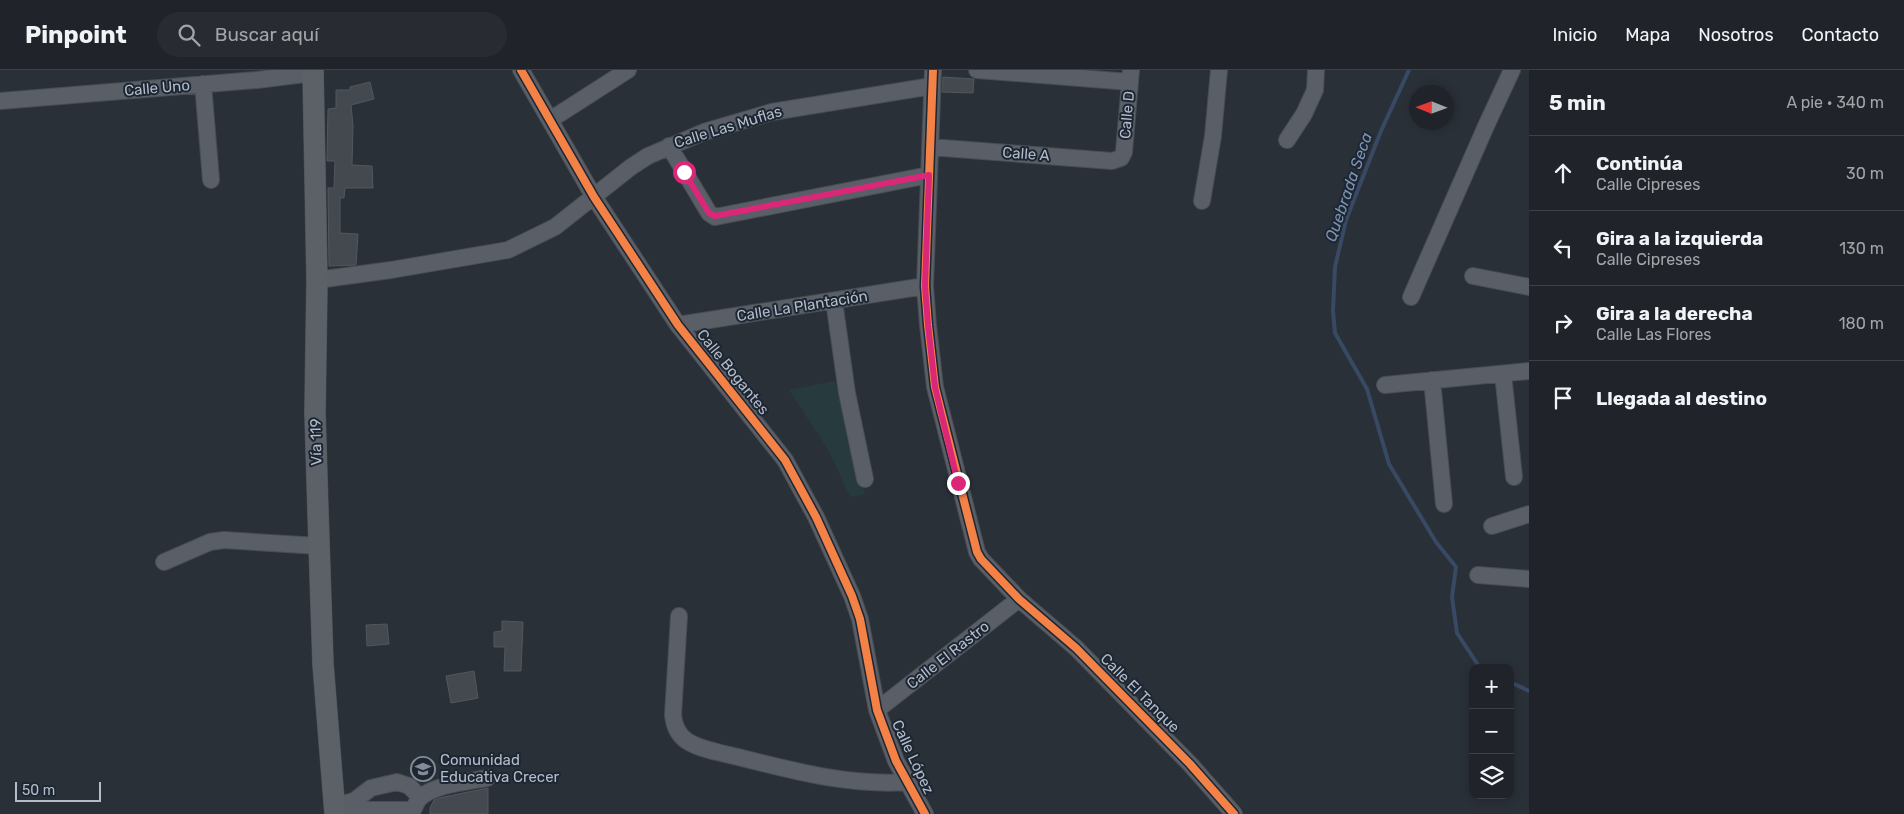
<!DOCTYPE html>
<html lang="es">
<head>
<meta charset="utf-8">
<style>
	body { margin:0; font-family:Rubik,sans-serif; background:#282c32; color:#f1f3f6 }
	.controls { position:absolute; right:15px; bottom:15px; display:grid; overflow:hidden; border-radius:10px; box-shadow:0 2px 8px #0003 }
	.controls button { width:45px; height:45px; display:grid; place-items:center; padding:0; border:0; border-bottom:1px solid #3d4147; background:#20242a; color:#f1f3f6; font:25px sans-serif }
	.compass { position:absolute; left:1409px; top:15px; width:45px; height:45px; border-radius:50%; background:#20242a; box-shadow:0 2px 8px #0003; rotate:271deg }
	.scale { position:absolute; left:15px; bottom:12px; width:86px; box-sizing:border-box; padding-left:5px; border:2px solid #b4bcc9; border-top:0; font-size:14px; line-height:18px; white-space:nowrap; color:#b4bcc9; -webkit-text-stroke:4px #1d2633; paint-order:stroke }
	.stop { position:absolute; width:15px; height:15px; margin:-11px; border:4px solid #db2777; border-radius:50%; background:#fff }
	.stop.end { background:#db2777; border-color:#fff; box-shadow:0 1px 5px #0008 }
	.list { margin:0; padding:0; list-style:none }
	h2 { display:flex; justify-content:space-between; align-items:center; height:65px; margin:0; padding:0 20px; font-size:21px }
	h2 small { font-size:16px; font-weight:400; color:#a2a4a8 }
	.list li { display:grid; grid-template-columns:32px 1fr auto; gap:15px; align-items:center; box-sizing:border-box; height:75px; padding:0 20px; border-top:1px solid #3d4147 }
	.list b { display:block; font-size:19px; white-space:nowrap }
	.list p { margin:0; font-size:16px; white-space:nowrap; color:#a2a4a8 }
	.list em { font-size:16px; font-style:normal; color:#a2a4a8 }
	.icon { flex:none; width:28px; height:28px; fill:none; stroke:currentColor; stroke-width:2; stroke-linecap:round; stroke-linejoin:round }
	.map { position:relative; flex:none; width:1529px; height:744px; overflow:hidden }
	header { display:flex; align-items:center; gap:30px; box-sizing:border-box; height:70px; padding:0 25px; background:#20242a; border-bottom:1px solid #3d4147 }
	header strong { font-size:24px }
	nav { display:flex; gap:28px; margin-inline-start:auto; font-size:18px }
	.search { width:350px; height:45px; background:#282c32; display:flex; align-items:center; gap:12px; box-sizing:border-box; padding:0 18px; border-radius:28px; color:#a2a4a8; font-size:19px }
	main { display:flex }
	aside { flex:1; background:#20242a }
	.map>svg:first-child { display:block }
	.green { fill:#273a3e }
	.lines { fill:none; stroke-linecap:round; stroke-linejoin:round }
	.stream { stroke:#384963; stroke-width:4 }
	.building { fill:#444950; stroke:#52575f }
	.minor-casing { stroke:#484c53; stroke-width:18 }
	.major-casing { stroke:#484c55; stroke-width:22 }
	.minor { stroke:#5a5e66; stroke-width:16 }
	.major { stroke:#5c6168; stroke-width:21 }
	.cycleway-casing { stroke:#1d2633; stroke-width:11 }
	.cycleway { stroke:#f48246; stroke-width:8 }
	.route { stroke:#db2777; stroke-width:6 }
	.labels { text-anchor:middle; stroke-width:4; stroke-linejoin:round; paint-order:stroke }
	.street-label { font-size:15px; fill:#b4bcc9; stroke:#1d2633 }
	.poi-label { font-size:15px; fill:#b4bcc9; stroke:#1d2633; text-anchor:start }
	.water-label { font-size:16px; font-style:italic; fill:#7c92b1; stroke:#1d2633 }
</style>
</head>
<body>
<header>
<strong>Pinpoint</strong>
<div class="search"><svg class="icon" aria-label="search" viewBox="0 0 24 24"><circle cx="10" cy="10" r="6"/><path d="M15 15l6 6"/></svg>Buscar aquí</div>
<nav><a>Inicio</a><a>Mapa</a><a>Nosotros</a><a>Contacto</a></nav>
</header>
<main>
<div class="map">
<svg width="1529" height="744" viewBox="0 0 1529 744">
	<rect width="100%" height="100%" fill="#2a3038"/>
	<path class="green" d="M835 311 865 424 850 427 829 381 789 320Z"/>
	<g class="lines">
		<path class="stream" d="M1409 0 1381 61 1346 150 1335 197 1333 241 1335 263 1367 319 1389 394 1436 472 1456 497 1452 527 1457 563 1480 598
			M1510 612 1529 621"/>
	</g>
	<path class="building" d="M943 7 974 9 973 23 942 22Z
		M370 12 374 29 351 35 353 56 352 95 372 96 373 118H345L344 128H340V163L358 164 356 195 329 196 328 118H334L335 91H327L328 39 336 38V20H350V17Z
		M502 551 523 552 521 601H504L505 577H494V562L502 561Z
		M387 554 389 574 367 576 366 555Z
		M474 601 478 628 451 633 446 606Z
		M488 718V744H430V738L434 730 439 728Z"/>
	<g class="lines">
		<defs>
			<path id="minor" d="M521 0 594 127 678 255 785 390 816 447 852 526 860 549 877 640 896 691 925 744
				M933 0 925 216 928 255 935 317 977 482 981 489 1019 529 1076 578 1190 694 1234 744
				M977 0 1130 12
				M203 14 211 110
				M0 31 257 10 313 3
				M550 50 628 0
				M1287 70 1304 44 1315 20 1316 0
				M669 76 709 143 715 147 929 105
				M930 77 1112 91 1121 88 1124 82 1131 0
				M1202 131 1213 66 1219 0
				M1473 206 1529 217
				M317 210 391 200 508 180 555 157 631 97 648 86 704 62 772 42 932 16
				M1411 227 1486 56 1512 0
				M834 231 847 323 865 409
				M678 255 925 216
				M1503 304 1514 407
				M1432 310 1444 434
				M1385 315 1529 301
				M1492 456 1529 444
				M164 492 210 472 224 470 319 476
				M1478 505 1529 509
				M679 546 673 645C674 655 678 665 687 671 701 680 722 683 738 687 794 701 849 716 908 712
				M877 640 1019 529
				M339 735 354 731 371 718 397 712 409 716 420 727
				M335 740H413C415 736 417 730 421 727 436 714 468 712 487 708"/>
			<path id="major" d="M313 0 317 210 315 343 318 442 323 594 335 744"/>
		</defs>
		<use href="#minor" class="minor-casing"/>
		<use href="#major" class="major-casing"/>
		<use href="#minor" class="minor"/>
		<use href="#major" class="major"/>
		<defs>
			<path id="cycleway" d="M521 0 594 127 678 255 785 390 816 447 852 526 860 549 877 640 896 691 925 744
				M933 0 925 216 928 255 935 317 977 482 981 489 1019 529 1076 578 1190 694 1234 744"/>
		</defs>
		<use href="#cycleway" class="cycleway-casing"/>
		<use href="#cycleway" class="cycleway"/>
	</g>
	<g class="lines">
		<path class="route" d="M684 102 709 143 715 146 929 105 925 216 928 255 935 317 958 413"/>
	</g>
	<defs>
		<symbol id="school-ring" viewBox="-11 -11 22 22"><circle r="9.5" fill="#1d2633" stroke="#848b96" stroke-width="1.5"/><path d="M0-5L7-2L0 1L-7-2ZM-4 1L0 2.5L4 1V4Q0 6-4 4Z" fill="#848b96"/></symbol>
	</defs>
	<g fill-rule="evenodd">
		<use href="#school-ring" x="409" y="685" width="28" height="28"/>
	</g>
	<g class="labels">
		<g class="street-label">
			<text transform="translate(157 18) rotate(-5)" y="5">Calle Uno</text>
			<text transform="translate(1127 45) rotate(-85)" y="5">Calle D</text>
			<text transform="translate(728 57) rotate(-17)" y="5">Calle Las Muflas</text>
			<text transform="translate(1026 84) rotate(4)" y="5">Calle A</text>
			<text transform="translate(802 236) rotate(-9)" y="5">Calle La Plantación</text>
			<text transform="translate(733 302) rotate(51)" y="5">Calle Bogantes</text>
			<text transform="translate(316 372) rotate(-91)" y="5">Vía 119</text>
			<text transform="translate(948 585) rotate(-38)" y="5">Calle El Rastro</text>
			<text transform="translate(1140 623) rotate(45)" y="5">Calle El Tanque</text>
			<text transform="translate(913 687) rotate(65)" y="5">Calle López</text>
		</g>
		<g class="poi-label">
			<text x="440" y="695">Comunidad<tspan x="440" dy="17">Educativa Crecer</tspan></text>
		</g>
		<g class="water-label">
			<text transform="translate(1348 117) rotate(-71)" y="6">Quebrada Seca</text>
		</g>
	</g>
</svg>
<div class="controls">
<button>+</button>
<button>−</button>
<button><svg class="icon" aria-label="layers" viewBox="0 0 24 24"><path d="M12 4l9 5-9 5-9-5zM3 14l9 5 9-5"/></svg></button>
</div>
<svg class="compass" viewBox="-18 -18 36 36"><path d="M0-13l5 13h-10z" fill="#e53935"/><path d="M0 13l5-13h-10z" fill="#a2a4a8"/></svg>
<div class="scale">50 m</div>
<div class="stop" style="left:684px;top:102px"></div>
<div class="stop end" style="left:958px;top:413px"></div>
</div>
<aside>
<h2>5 min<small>A pie · 340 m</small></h2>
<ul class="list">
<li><svg class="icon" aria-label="ahead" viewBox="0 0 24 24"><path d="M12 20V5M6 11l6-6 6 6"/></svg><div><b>Continúa</b><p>Calle Cipreses</p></div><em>30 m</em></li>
<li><svg class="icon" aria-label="left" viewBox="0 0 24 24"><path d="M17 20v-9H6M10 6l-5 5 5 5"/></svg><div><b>Gira a la izquierda</b><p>Calle Cipreses</p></div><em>130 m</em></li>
<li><svg class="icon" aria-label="right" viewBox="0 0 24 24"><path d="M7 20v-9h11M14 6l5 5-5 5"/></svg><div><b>Gira a la derecha</b><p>Calle Las Flores</p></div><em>180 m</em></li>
<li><svg class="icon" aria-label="arrive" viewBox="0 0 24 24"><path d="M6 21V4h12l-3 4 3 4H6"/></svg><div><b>Llegada al destino</b></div></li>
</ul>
</aside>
</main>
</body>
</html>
